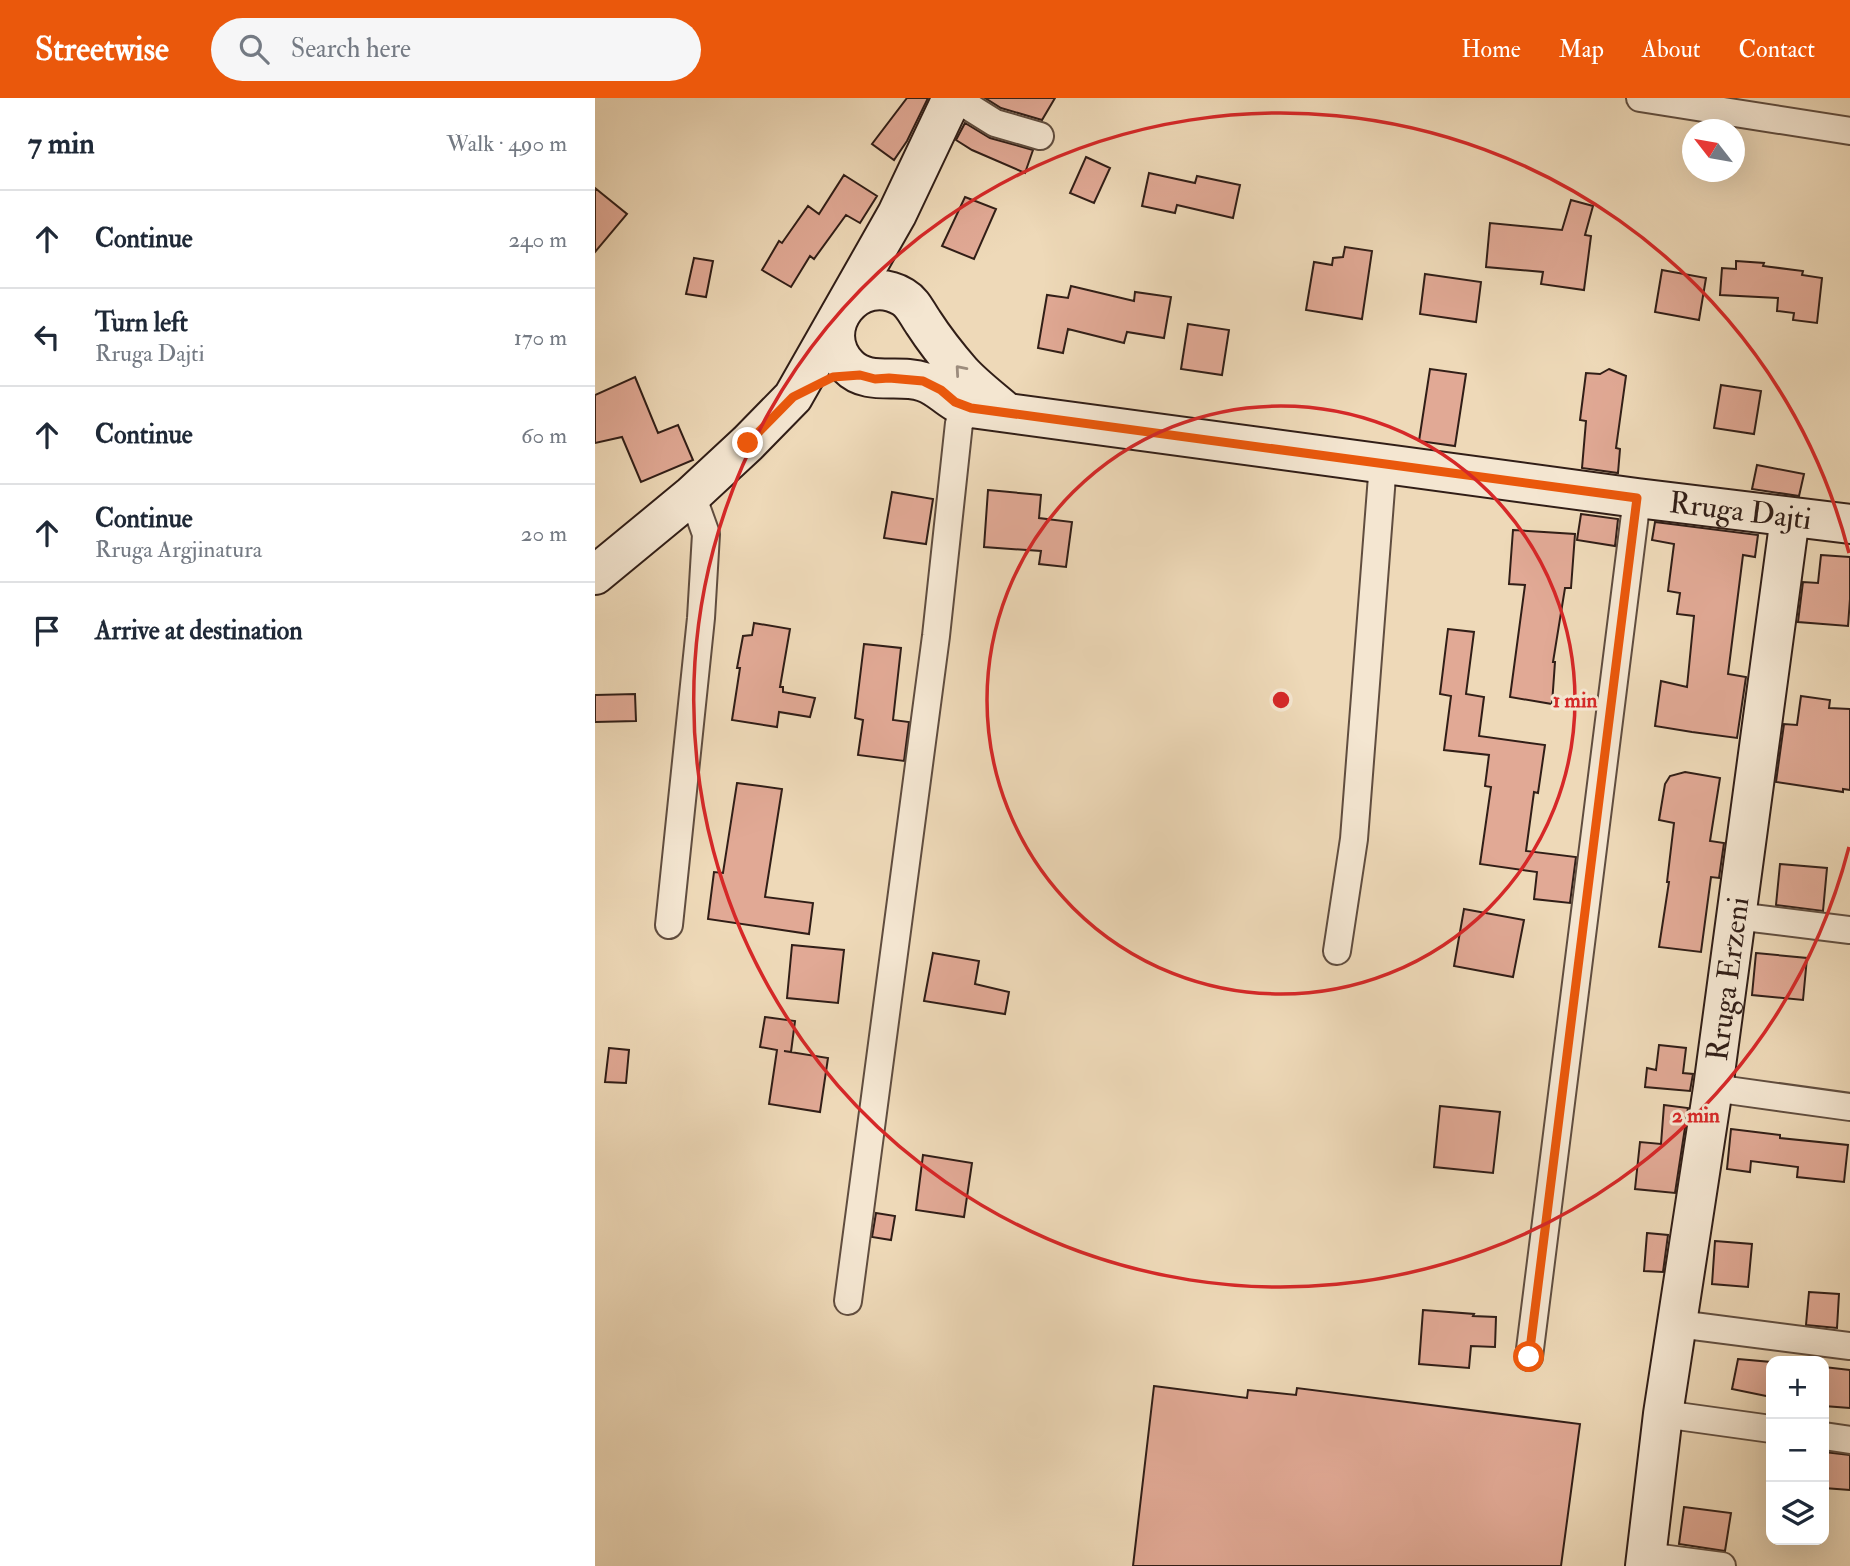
<!DOCTYPE html>
<html lang="en">
<head>
<meta charset="utf-8">
<style>
	body { margin:0; font-family:"IM FELL Double Pica",serif; background:#f6f6f7; color:#1f2937 }
	.controls { position:absolute; right:21px; bottom:21px; display:grid; overflow:hidden; border-radius:14px; box-shadow:0 7px 28px #0002 }
	.controls button { width:63px; height:63px; display:grid; place-items:center; padding:0; border:0; border-bottom:2px solid #e0e1e3; background:#fff; color:#1f2937; font:35px sans-serif }
	.compass { position:absolute; left:1087px; top:21px; width:63px; height:63px; border-radius:50%; background:#fff; box-shadow:0 7px 28px #0002; rotate:301deg }
	.stop { position:absolute; width:21px; height:21px; margin:-16px; border:5px solid #ea580c; border-radius:50%; background:#fff }
	.stop.end { background:#ea580c; border-color:#fff; box-shadow:0 2px 7px #0008 }
	.list { margin:0; padding:0; list-style:none }
	h2 { display:flex; justify-content:space-between; align-items:center; height:91px; margin:0; padding:0 28px; font-size:30px }
	h2 small { font-size:23px; font-weight:400; color:#747a83 }
	.list li { display:grid; grid-template-columns:46px 1fr auto; gap:21px; align-items:center; box-sizing:border-box; height:98px; padding:0 28px; border-top:2px solid #e0e1e3 }
	.list b { display:block; font-size:26px; white-space:nowrap }
	.list p { margin:0; font-size:23px; white-space:nowrap; color:#747a83 }
	.list em { font-size:23px; font-style:normal; color:#747a83 }
	.icon { flex:none; width:38px; height:38px; fill:none; stroke:currentColor; stroke-width:2; stroke-linecap:round; stroke-linejoin:round }
	.map { position:relative; flex:none; width:1255px; height:1468px; overflow:hidden }
	header { display:flex; align-items:center; gap:42px; box-sizing:border-box; height:98px; padding:0 35px; background:#ea580c; color:#fff }
	header strong { font-size:33px }
	nav { display:flex; gap:38px; margin-inline-start:auto; font-size:24px }
	.search { width:490px; height:63px; background:#f6f6f7; display:flex; align-items:center; gap:18px; box-sizing:border-box; padding:0 24px; border-radius:38px; color:#747a83; font-size:26px }
	main { display:flex }
	aside { flex:1; background:#fff }
	.map>svg:first-child { display:block }
	.building { fill:#e1a995; stroke:#311e17; stroke-width:2 }
	.lines { fill:none; stroke-linecap:round; stroke-linejoin:round }
	.street-casing { stroke:#604d3f; stroke-width:30 }
	.secondary-casing { stroke:#311e17; stroke-width:42 }
	.street { stroke:#f4e6d1; stroke-width:26 }
	.secondary { stroke:#f4e6d1; stroke-width:38 }
	.oneway { stroke:#9c8c7d }
	.route { stroke:#ea580c; stroke-width:9 }
	.ring { fill:none; stroke:#d62828; stroke-width:3.5 }
	.labels { text-anchor:middle; stroke-width:6; stroke-linejoin:round; paint-order:stroke }
	.street-label { font-size:30px; fill:#311e17; stroke:#f4e6d1 }
	.centre { fill:#d62828; stroke:#f4e6d1; stroke-width:3.5 }
	.ring-label { font-size:21px; text-anchor:middle; font-weight:bold; fill:#d62828; stroke:#f4e6d1; stroke-width:6; stroke-linejoin:round; paint-order:stroke }
</style>
</head>
<body>
<header>
<strong>Streetwise</strong>
<div class="search"><svg class="icon" aria-label="search" viewBox="0 0 24 24"><circle cx="10" cy="10" r="6"/><path d="M15 15l6 6"/></svg>Search here</div>
<nav><a>Home</a><a>Map</a><a>About</a><a>Contact</a></nav>
</header>
<main>
<aside>
<h2>7 min<small>Walk · 490 m</small></h2>
<ul class="list">
<li><svg class="icon" aria-label="ahead" viewBox="0 0 24 24"><path d="M12 20V5M6 11l6-6 6 6"/></svg><div><b>Continue</b></div><em>240 m</em></li>
<li><svg class="icon" aria-label="left" viewBox="0 0 24 24"><path d="M17 20v-9H6M10 6l-5 5 5 5"/></svg><div><b>Turn left</b><p>Rruga Dajti</p></div><em>170 m</em></li>
<li><svg class="icon" aria-label="ahead" viewBox="0 0 24 24"><path d="M12 20V5M6 11l6-6 6 6"/></svg><div><b>Continue</b></div><em>60 m</em></li>
<li><svg class="icon" aria-label="ahead" viewBox="0 0 24 24"><path d="M12 20V5M6 11l6-6 6 6"/></svg><div><b>Continue</b><p>Rruga Argjinatura</p></div><em>20 m</em></li>
<li><svg class="icon" aria-label="arrive" viewBox="0 0 24 24"><path d="M6 21V4h12l-3 4 3 4H6"/></svg><div><b>Arrive at destination</b></div></li>
</ul>
</aside>
<div class="map">
<svg width="1255" height="1468" viewBox="0 0 1255 1468">
	<rect width="100%" height="100%" fill="#eed9b8"/>
	<filter id="stains"><feTurbulence type="fractalNoise" baseFrequency=".00286" numOctaves="4"/><feColorMatrix values="0 0 0 0 .2 0 0 0 0 .09 0 0 0 0 .02 0 0 0 .5 -.17"/></filter>
	<radialGradient id="worn" r=".72"><stop offset=".6" stop-color="#630" stop-opacity="0"/><stop offset="1" stop-color="#630" stop-opacity=".3"/></radialGradient>
	<path class="building" d="M312 0H333L312 43 299 62 277 46Z
		M390 0H460L447 22 406 10Z
		M370 25 395 40 438 52 430 75 377 52 361 42Z
		M491 59 515 70 499 105 475 95Z
		M554 75 600 85 602 78 645 87 638 120 582 107 580 115 547 108Z
		M249 77 282 98 265 125 251 117 219 161 215 158 196 189 167 172 184 143 187 145 213 108 224 116Z
		M0 90 32 116 0 154Z
		M370 99 401 111 379 161 347 148Z
		M976 102 998 108 990 137 996 138 989 192 946 186 948 174 891 169 895 125 967 132Z
		M750 149 777 153 767 221 711 212 719 164 737 167 738 160 748 159Z
		M99 160 118 163 111 199 91 196Z
		M1141 163 1169 165 1168 168 1208 173 1207 177 1227 180 1222 225 1198 222 1199 215 1182 213 1183 200 1125 197 1127 170 1141 171Z
		M1067 172 1111 180 1104 222 1060 214Z
		M830 176 886 184 881 224 825 216Z
		M476 188 539 203 540 194 576 199 569 240 532 234 529 245 473 231 468 255 443 250 452 197 473 200Z
		M593 226 634 232 627 277 586 271Z
		M835 271 871 276 860 348 824 343Z
		M1014 271 1031 278 1021 350 1025 351 1023 375 987 370 991 323 985 322 991 275 1005 276Z
		M40 279 63 335 83 327 98 362 46 384 27 339 0 345V297Z
		M1126 287 1166 293 1159 336 1119 330Z
		M1162 367 1209 376 1204 398 1157 391Z
		M393 392 446 397 444 420 477 424 471 469 444 466 446 453 389 449Z
		M297 394 338 401 331 446 289 440Z
		M986 416 1023 421 1020 448 982 442Z
		M1060 424 1163 437 1160 459 1148 457 1133 576 1151 579 1142 640 1097 634 1060 628 1066 583 1092 589 1099 518 1082 516 1085 495 1073 493 1079 446 1057 442Z
		M918 432 980 436 976 490H970L958 564H960L957 606 915 599 930 487 914 486Z
		M1226 457 1255 459V501L1253 528 1203 524 1208 484 1223 485Z
		M159 525 195 531 185 589H188V594L220 600 215 619 184 614 182 629 137 622 145 570H142L148 538 157 537Z
		M853 531 879 534 871 596 889 599 884 638 950 647 943 695 939 694 931 753 981 759 975 805 939 801 942 774 885 766 896 689 890 688 894 657 849 652 856 598 845 596Z
		M269 546 306 550 298 622 314 624 309 663 263 657 268 622 260 620Z
		M40 596 41 623 0 624V597Z
		M1206 598 1235 602 1234 610 1255 611V692L1248 691V694L1181 684 1189 626 1202 627Z
		M1090 674 1125 680 1115 743 1129 745 1124 780 1116 779 1106 854 1064 849 1074 784H1072L1079 725 1064 722 1070 686 1075 678Z
		M142 685 187 691 170 799 218 805 214 836 113 821 119 774 128 775Z
		M1185 766 1232 770 1228 813 1181 807Z
		M869 811 929 822 918 879 859 868Z
		M197 847 249 852 243 905 192 900Z
		M338 855 384 863 380 886 414 894 410 916 329 903Z
		M1161 855 1212 860 1208 902 1157 897Z
		M170 919 200 923 196 954 189 953 233 960 225 1014 174 1006 182 952 165 949Z
		M1064 947 1091 950 1088 975 1098 976 1095 993 1050 989 1052 970 1061 972Z
		M14 950 34 952 31 985 10 984Z
		M1069 1007 1093 1010 1080 1095 1040 1091 1045 1044 1066 1046Z
		M845 1008 905 1014 898 1075 839 1069Z
		M1136 1031 1185 1037V1040L1253 1047 1249 1084 1202 1079 1203 1069 1156 1063 1155 1074 1132 1071Z
		M328 1057 377 1065 369 1119 321 1112Z
		M281 1115 300 1118 296 1142 277 1139Z
		M1052 1135 1073 1137 1068 1174 1049 1173Z
		M1120 1143 1157 1146 1153 1189 1117 1186Z
		M1214 1194 1244 1196 1242 1230 1211 1227Z
		M828 1212 879 1216 878 1218 901 1219 900 1249 876 1248 874 1270 824 1266Z
		M1143 1261 1176 1264V1299L1137 1291Z
		M1229 1269 1255 1272V1310L1229 1308Z
		M559 1288 652 1300 653 1292 701 1297 702 1290 985 1326 966 1468H538Z
		M1229 1354 1255 1357V1392L1229 1390Z
		M1089 1409 1136 1415 1130 1453 1084 1446Z"/>
	<g class="lines">
		<defs>
			<path id="street" d="M360 0 400 25 445 38
				M1045 0 1255 33
				M1141 818 1255 832
				M74 827 106 520 111 436 97 397
				M742 853 759 741 788 365
				M1118 990 1255 1009
				M253 1203 341 538 364 325 376 310
				M1083 1226 1255 1248
				M934 1259 1042 400
				M1068 1316 1176 1331
				M1229 1338 1255 1342
				M1051 1458 1127 1468"/>
			<g id="secondary">
				<path id="s1" d="M411 314C396 301 380 289 367 275 353 259 339 241 328 224 321 214 318 205 308 199 263 172 217 231 253 268 273 289 304 275 329 284 343 289 349 297 361 304 365 307 371 308 376 310L1042 400 1255 426"/>
				<path d="M0 477 97 397 153 345 198 299 302 116 357 0"/>
				<path id="s2" d="M1050 1468 1068 1316 1118 990 1195 419"/>
			</g>
		</defs>
		<use href="#street" class="street-casing"/>
		<use href="#secondary" class="secondary-casing"/>
		<use href="#street" class="street"/>
		<use href="#secondary" class="secondary"/>
	</g>
	<defs><path id="oneway-chevron" d="M-2-3.5L2.5 0L-2 3.5" fill="none" stroke-width="1.6" stroke-linecap="round" stroke-linejoin="round" transform="scale(1.75)"/></defs>
	<use class="oneway" href="#oneway-chevron" transform="translate(365 272) rotate(-131)"/>
	<g class="lines">
		<path class="route" d="M153 345 198 299 238 279 265 277 280 281 294 280 328 283 346 292 360 304 376 310 1042 400 934 1259"/>
	</g>
	<g class="ring">
		<circle cx="686" cy="602" r="294"/>
		<path d="M1254 749A587 587 0 1 1 1254 455"/>
	</g>
	<g class="labels">
		<g class="street-label">
			<text dy="10" stroke="none"><textPath href="#s1" startOffset="1194">Rruga Dajti</textPath></text>
			<text dy="10" stroke="none"><textPath href="#s2" startOffset="593">Rruga Erzeni</textPath></text>
		</g>
	</g>
	<circle cx="686" cy="602" r="10" class="centre"/>
	<g class="ring-label">
		<text x="980" y="609">1 min</text>
		<text x="1101" y="1024">2 min</text>
	</g>
	<rect width="100%" height="100%" filter="url(#stains)"/>
	<rect width="100%" height="100%" fill="url(#worn)"/>
</svg>
<div class="controls">
<button>+</button>
<button>−</button>
<button><svg class="icon" aria-label="layers" viewBox="0 0 24 24"><path d="M12 4l9 5-9 5-9-5zM3 14l9 5 9-5"/></svg></button>
</div>
<svg class="compass" viewBox="-18 -18 36 36"><path d="M0-13l5 13h-10z" fill="#e53935"/><path d="M0 13l5-13h-10z" fill="#747a83"/></svg>
<div class="stop" style="left:934px;top:1259px"></div>
<div class="stop end" style="left:153px;top:345px"></div>
</div>
</main>
</body>
</html>
